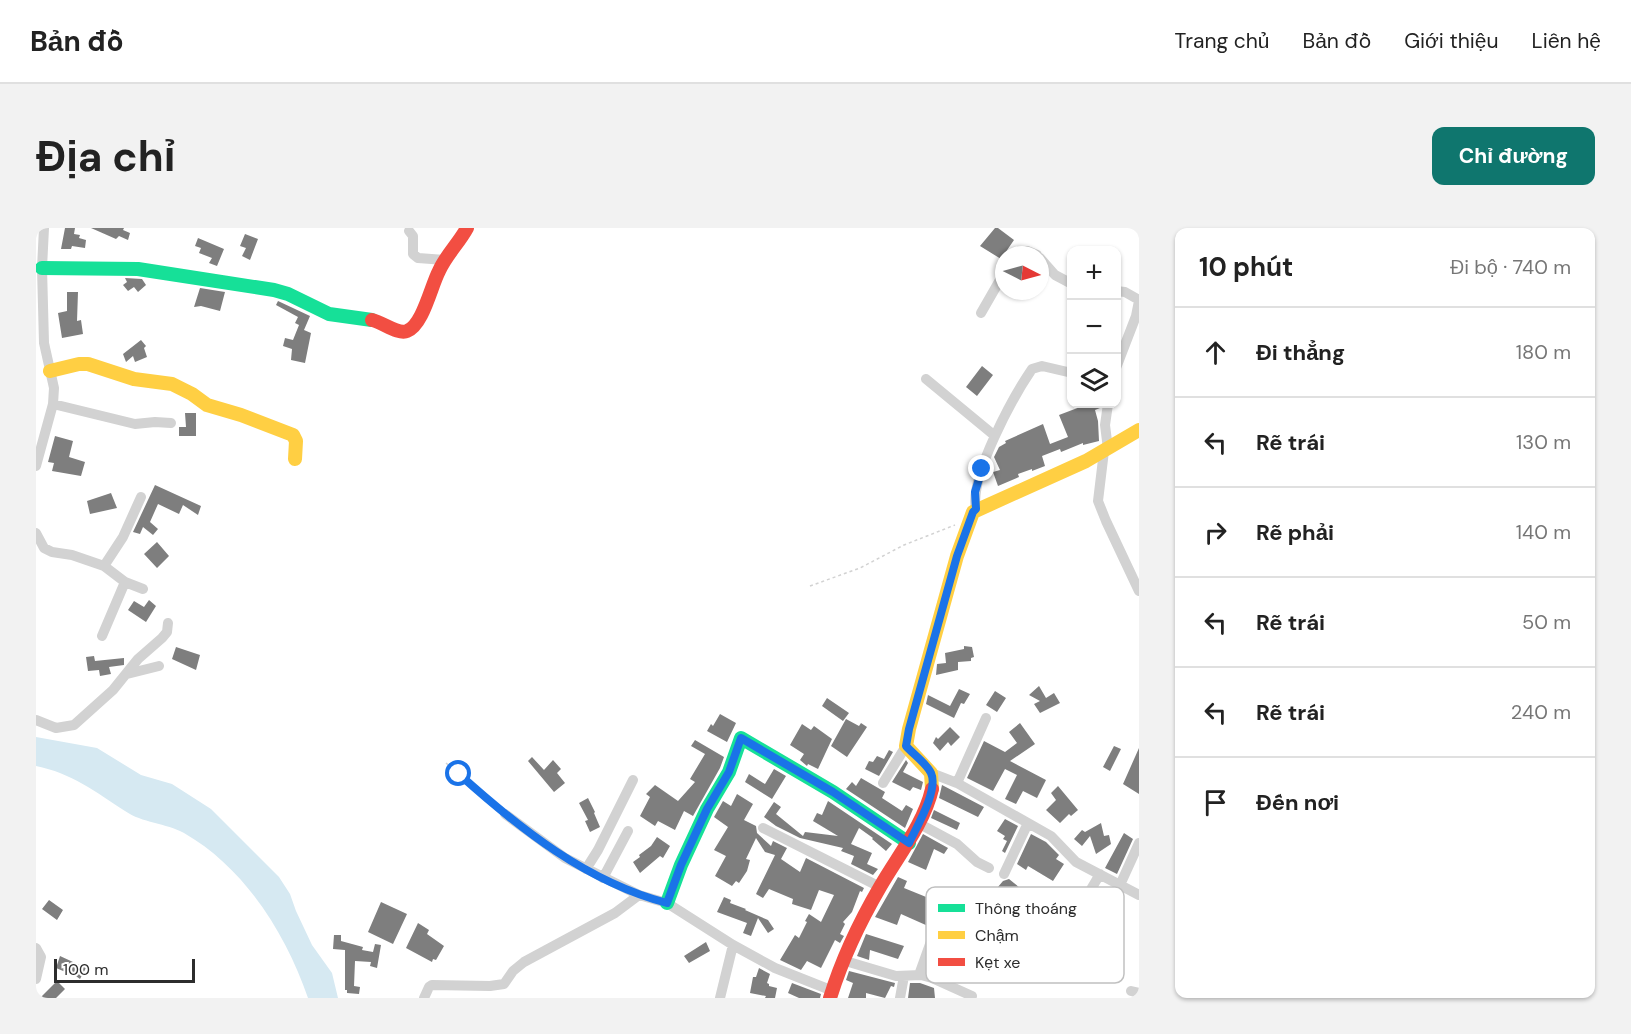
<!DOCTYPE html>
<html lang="vi">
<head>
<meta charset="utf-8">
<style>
	body { margin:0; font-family:"DM Sans",sans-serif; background:#f2f2f2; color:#222 }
	.controls { position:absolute; right:18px; top:18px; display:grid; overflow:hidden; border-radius:12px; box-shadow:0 2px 4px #0004 }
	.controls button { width:54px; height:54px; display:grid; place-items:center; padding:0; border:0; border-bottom:2px solid #e0e0e0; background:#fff; color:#222; font:30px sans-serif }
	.compass { position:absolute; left:959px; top:18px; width:54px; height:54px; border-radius:50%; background:#fff; box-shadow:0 2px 4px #0004; rotate:96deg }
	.scale { position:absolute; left:18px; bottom:15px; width:141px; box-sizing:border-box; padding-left:6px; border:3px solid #2d2d2d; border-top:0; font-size:16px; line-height:21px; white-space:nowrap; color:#2d2d2d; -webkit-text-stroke:4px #fff; paint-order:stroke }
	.stop { position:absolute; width:18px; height:18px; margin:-14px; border:4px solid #1a73e8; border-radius:50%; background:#fff }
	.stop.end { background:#1a73e8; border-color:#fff; box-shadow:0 2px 6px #0008 }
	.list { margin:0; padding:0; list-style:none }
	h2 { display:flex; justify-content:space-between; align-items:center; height:78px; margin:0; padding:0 24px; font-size:26px }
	h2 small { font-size:20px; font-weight:400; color:#767676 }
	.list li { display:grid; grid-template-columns:39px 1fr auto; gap:18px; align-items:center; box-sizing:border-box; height:90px; padding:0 24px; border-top:2px solid #e0e0e0 }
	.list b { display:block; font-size:22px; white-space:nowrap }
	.list em { font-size:20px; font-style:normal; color:#767676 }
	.icon { flex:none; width:33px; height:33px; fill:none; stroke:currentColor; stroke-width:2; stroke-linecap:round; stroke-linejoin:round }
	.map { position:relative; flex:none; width:1103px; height:770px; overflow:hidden; border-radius:12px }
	header { display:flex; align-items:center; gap:36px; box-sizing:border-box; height:84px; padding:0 30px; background:#fff; border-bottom:2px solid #e0e0e0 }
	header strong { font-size:28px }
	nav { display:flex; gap:33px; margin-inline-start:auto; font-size:21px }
	.intro { display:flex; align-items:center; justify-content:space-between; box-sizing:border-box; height:144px; padding:0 36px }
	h1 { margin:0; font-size:42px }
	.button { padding:15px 27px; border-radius:12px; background:#0f766e; color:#fff; font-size:21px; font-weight:700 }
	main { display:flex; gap:36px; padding:0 36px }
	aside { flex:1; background:#fff; border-radius:12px; box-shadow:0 2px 4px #0004 }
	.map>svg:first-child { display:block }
	.water { fill:#d6e9f2 }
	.building { fill:#7e7e7e }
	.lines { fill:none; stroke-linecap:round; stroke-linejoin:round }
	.path { stroke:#d2d2d2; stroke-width:1.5; stroke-dasharray:3 3; stroke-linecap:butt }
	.street { stroke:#d2d2d2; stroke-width:10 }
	.fast { stroke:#16e098; stroke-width:14 }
	.slow { stroke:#ffcf43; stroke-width:14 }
	.jam { stroke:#f24e42; stroke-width:14 }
	.route { stroke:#1a73e8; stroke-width:8 }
	.key { fill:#fff; stroke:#c0c0c0; stroke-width:1.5 }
	.key-label { font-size:16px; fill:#2d2d2d }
</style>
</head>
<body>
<header>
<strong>Bản đồ</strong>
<nav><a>Trang chủ</a><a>Bản đồ</a><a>Giới thiệu</a><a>Liên hệ</a></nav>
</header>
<div class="intro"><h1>Địa chỉ</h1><a class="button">Chỉ đường</a></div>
<main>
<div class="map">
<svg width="1103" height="770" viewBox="0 0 1103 770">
	<rect width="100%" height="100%" fill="#fff"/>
	<path class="water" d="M0 509 61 520 105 547 136 556 175 581 243 649 254 666 260 683 276 717 296 745 302 770H272C250 706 209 640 148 605 130 595 106 595 89 583 60 564 35 545 0 538Z"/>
	<path class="building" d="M29 0H39L38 6 44 7 43 10 50 12 49 20 36 18 35 21H25Z
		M55 0H88L87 2 94 5 92 12 83 8 80 11Z
		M959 0H962L978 12 965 31 944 18Z
		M209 6 222 11 214 32 206 28 210 20 204 18Z
		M162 10 188 21 181 38 173 35 176 30 163 25 165 20 159 18Z
		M89 50 106 51 110 57 102 64 98 59 92 63 87 57 91 54Z
		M164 60 189 64 184 83 165 78 158 79Z
		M31 64H42L41 93 45 92 47 106 26 110 22 85 31 83Z
		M242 73 274 88 268 102 275 105 269 135 255 132 256 121 247 118 249 110 257 112 263 97 259 95 262 89 240 77Z
		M105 112 110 118 108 120 111 129 99 134 97 128 90 134 87 126Z
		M946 138 957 147 941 168 930 159Z
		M1052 176H1064V180L1059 182 1062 193 1063 213 1047 217V215L1025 224 1024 221 1006 228 1009 238 996 243V241L982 246 983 249 962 258 957 244 964 242 958 229 963 219 970 215 969 213 1007 196 1014 216 1032 209 1023 187Z
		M149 185H160V208H143V199H150Z
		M19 208 37 213 33 229 49 234 45 248 16 243 18 235 12 234Z
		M119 257 165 278 162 287 147 277 143 286 122 276 114 294 122 301 117 307 107 299 104 306 97 304Z
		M75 265 81 280 54 286 51 273Z
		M121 314 133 328 121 340 108 326Z
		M113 372 120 378 110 394 92 382 98 373 108 379Z
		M928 418 936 419 938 429 935 430V433L922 434V442L900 447 901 436 910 435 909 425 928 421Z
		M140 419 164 427 160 442 136 431Z
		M58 428 59 433 88 430V437L73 439 75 446 64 448 63 442 52 443 50 429Z
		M1003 458 1010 470 1018 465 1024 475 1004 485 998 476 1004 473 993 467Z
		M923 461 934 466 928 476 925 475 918 490 890 476 892 467 914 478Z
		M959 463 970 470 961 484 950 477Z
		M791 470 813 485 807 493 786 478Z
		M684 486 700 495 691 514 671 503 675 496 677 498Z
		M810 491 823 498 825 495 831 499 811 529 795 518Z
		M984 495 999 516 974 533 1010 552 1001 570 987 563 980 576 969 571 981 547 969 541 957 563 931 550 948 513 969 524 981 515 973 504Z
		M766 496 775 502 778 498 796 511 782 541 772 536 771 538 764 532 768 526 754 517Z
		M914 499 924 509 915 518 912 514 904 523 897 515 900 509 902 511Z
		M659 512 688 529 684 540 657 588 648 583 639 602 622 593 619 598 604 588 614 569 610 566 619 557 642 573 659 554 654 551 669 526 655 518Z
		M1078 518 1085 521 1074 543 1067 539Z
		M1103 520V566L1087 556Z
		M853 522 857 524 843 548 829 541 833 533 837 534 841 528 848 531Z
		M496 529 508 542 517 532 525 541 521 545 529 555 518 564 492 533Z
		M870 532 872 535 867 544 887 554 885 562 877 559 874 563 856 554Z
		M738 541 750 548 736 571 709 554 713 546 729 556Z
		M825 550 849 564 846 570 866 583 870 577 877 581 869 600 810 561 816 554 820 558Z
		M906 557 948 579 942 589 903 570Z
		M1022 558 1042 582 1035 588 1033 586 1024 595 1010 582 1020 572 1015 565Z
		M701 566 717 576 708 592 720 598 721 605 735 618 737 613 751 620 745 631 764 644 770 630 828 660 826 664 824 663 816 684 807 694 809 696 804 706 808 708 804 715 799 712 785 740 771 733 765 742 744 732 759 707 763 710 771 694 769 693 773 686 785 694 798 667 783 662 775 682 756 676 757 671 733 661 727 670 720 666 739 627 729 624 720 610 710 631 714 632 711 643 703 655 700 653 696 658 679 648 690 628 678 622 692 599 678 589 687 573 695 578Z
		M552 570 559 584 558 585 564 599 554 604 549 593 552 592 543 575Z
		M792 573 856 616 850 623 836 611 837 610 823 600 815 616 836 625 831 636 842 641 837 647 815 636 818 628 805 623 807 620 764 610 740 598 728 589 738 574 745 579 740 586 767 608 769 604 802 608 777 593 781 585 786 587Z
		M898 582 924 595 921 602 895 590Z
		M969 591 982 598 969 625 966 623 971 613 967 611 969 608 961 603Z
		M1065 595 1068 608 1073 607 1075 616 1060 626 1054 608 1046 618 1038 611 1046 602 1049 604Z
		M1088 605 1097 611 1081 646 1069 640Z
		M887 606 912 620 908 626 898 621 890 642 872 634Z
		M995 606 1010 614 1023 627 1020 631 1028 636 1017 653 992 638 990 642 981 636Z
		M621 609 634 618 627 630 624 628 604 645 597 634 604 629 603 627 615 618Z
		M862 649 871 653 868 660 900 673 892 698 865 686 861 697 839 689Z
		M973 651 984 660 972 677 956 666 967 653Z
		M688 669 695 672 694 675 710 681 709 682 732 692 738 701 732 705 722 690 715 708 707 705 711 695 681 684Z
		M13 672 27 682 21 692 6 681Z
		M345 674 371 686 357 716 332 704Z
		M382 695 393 702 391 706 408 718 400 732 397 731 396 734 370 720Z
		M830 706 868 718 862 731 834 722 833 732 821 728Z
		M298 707H305V713L327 719 326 722 337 724 339 716 345 717 341 740 334 738 335 734 319 733 318 758 324 759 323 766 311 765V762H309V722L297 721Z
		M670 714 674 723 653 735 648 728Z
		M24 728 50 740 44 751 33 743 32 745 20 740Z
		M723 740 734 746 731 755 733 756V758L741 760 739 770H729L730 768 714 765 717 749H720Z
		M813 743 859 755 858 759 855 758 849 770 830 765V770H812L817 755 810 752Z
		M21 753 29 761 20 770H4Z
		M756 755 785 766 784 770H763L752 765Z
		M874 755H884L898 760 899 770H872Z"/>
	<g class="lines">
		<path class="path" d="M774 358 824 340 868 317 919 297
			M410 535 461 579"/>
		<path class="street" d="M373 3 377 8V26L382 30 409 32
			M984 27 991 23 1001 27
			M1004 30 1019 47 1036 56
			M1080 63 1089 64 1103 72
			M945 85 968 45
			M1080 140 1100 88 1103 73
			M890 151 959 208
			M17 176 99 196 119 194 135 195
			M1072 176 1069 197 1072 221
			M1068 223 1062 273 1070 293 1103 363
			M0 238 17 176 18 160 8 115 6 40 8 0
			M940 281C933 249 977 169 996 141L1006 138 1036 145
			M0 305 8 320 16 324 36 327 68 338 89 354 107 361
			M68 338 87 309 105 269
			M66 408 89 354
			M91 446 123 438
			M0 492 20 500 38 497 77 462 102 431 126 410 131 404 132 395
			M895 545 921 555 1015 608 1040 634 1103 667
			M847 555 870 518
			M921 555 950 490
			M469 586 529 630 603 667 631 675 697 717 739 740 797 763
			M882 595 921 616 941 634 953 640
			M727 600 844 659
			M550 641 562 622 597 552
			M968 646 992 595
			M567 650 592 603
			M1084 657 1103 615
			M1027 689 1048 673 1064 646
			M0 720 5 729 0 751
			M806 732 860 748 885 747 896 750 936 768
			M883 747 912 666
			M1095 763 1103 765
			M388 770 393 759 396 757 454 758 468 756 477 743 488 734 579 685 603 667
			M684 770 697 717
			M864 770 868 748"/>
		<path class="fast" d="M6 40 102 41 238 62 252 66 293 86 336 92
			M631 675 645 637 671 581 693 544 705 510 797 564 873 615"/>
		<path class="slow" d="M14 143 43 136H52L98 151 136 156 156 166 171 177 205 187 257 207 260 213 259 231
			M896 561 895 545 870 518 873 501 921 328 937 284 1050 233 1103 202"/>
		<path class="jam" d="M336 92C346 94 363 107 371 103 387 97 395 58 403 43 410 27 423 15 431 0
			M794 770C806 731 823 695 844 659 861 629 888 596 896 561"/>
	</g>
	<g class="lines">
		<path class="route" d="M423 546C484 601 551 654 631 675L645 637 671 581 693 544 705 510 797 564 873 615C880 600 903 562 895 545 891 536 877 526 870 518L873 501 921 328 937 284 940 281 939 264 946 241"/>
	</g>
	<rect x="890" y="659" width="198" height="96" rx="9" class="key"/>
	<rect x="902" y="676" width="27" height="8" fill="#16e098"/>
	<rect x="902" y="703" width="27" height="8" fill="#ffcf43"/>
	<rect x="902" y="730" width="27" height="8" fill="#f24e42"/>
	<g class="key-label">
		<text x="939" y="686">Thông thoáng</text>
		<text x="939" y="713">Chậm</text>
		<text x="939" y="740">Kẹt xe</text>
	</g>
</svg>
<div class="controls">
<button>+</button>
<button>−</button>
<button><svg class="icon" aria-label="layers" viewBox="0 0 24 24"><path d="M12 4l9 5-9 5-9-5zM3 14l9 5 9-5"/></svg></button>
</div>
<svg class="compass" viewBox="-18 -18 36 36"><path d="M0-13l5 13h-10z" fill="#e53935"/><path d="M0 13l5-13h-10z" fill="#767676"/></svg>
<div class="scale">100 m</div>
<div class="stop" style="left:423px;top:546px"></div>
<div class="stop end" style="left:946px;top:241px"></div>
</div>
<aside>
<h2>10 phút<small>Đi bộ · 740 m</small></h2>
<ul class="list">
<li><svg class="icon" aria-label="ahead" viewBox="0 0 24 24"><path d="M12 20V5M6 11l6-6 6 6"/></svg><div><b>Đi thẳng</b></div><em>180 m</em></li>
<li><svg class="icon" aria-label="left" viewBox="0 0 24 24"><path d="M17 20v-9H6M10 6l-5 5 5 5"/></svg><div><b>Rẽ trái</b></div><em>130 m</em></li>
<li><svg class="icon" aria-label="right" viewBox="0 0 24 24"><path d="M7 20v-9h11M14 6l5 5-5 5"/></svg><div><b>Rẽ phải</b></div><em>140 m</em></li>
<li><svg class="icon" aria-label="left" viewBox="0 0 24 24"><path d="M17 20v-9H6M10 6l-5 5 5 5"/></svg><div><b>Rẽ trái</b></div><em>50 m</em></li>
<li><svg class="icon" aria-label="left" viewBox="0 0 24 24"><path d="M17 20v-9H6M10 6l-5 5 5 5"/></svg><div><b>Rẽ trái</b></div><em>240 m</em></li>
<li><svg class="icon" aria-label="arrive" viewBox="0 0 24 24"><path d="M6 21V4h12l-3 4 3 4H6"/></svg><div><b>Đến nơi</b></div></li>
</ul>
</aside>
</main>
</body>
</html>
